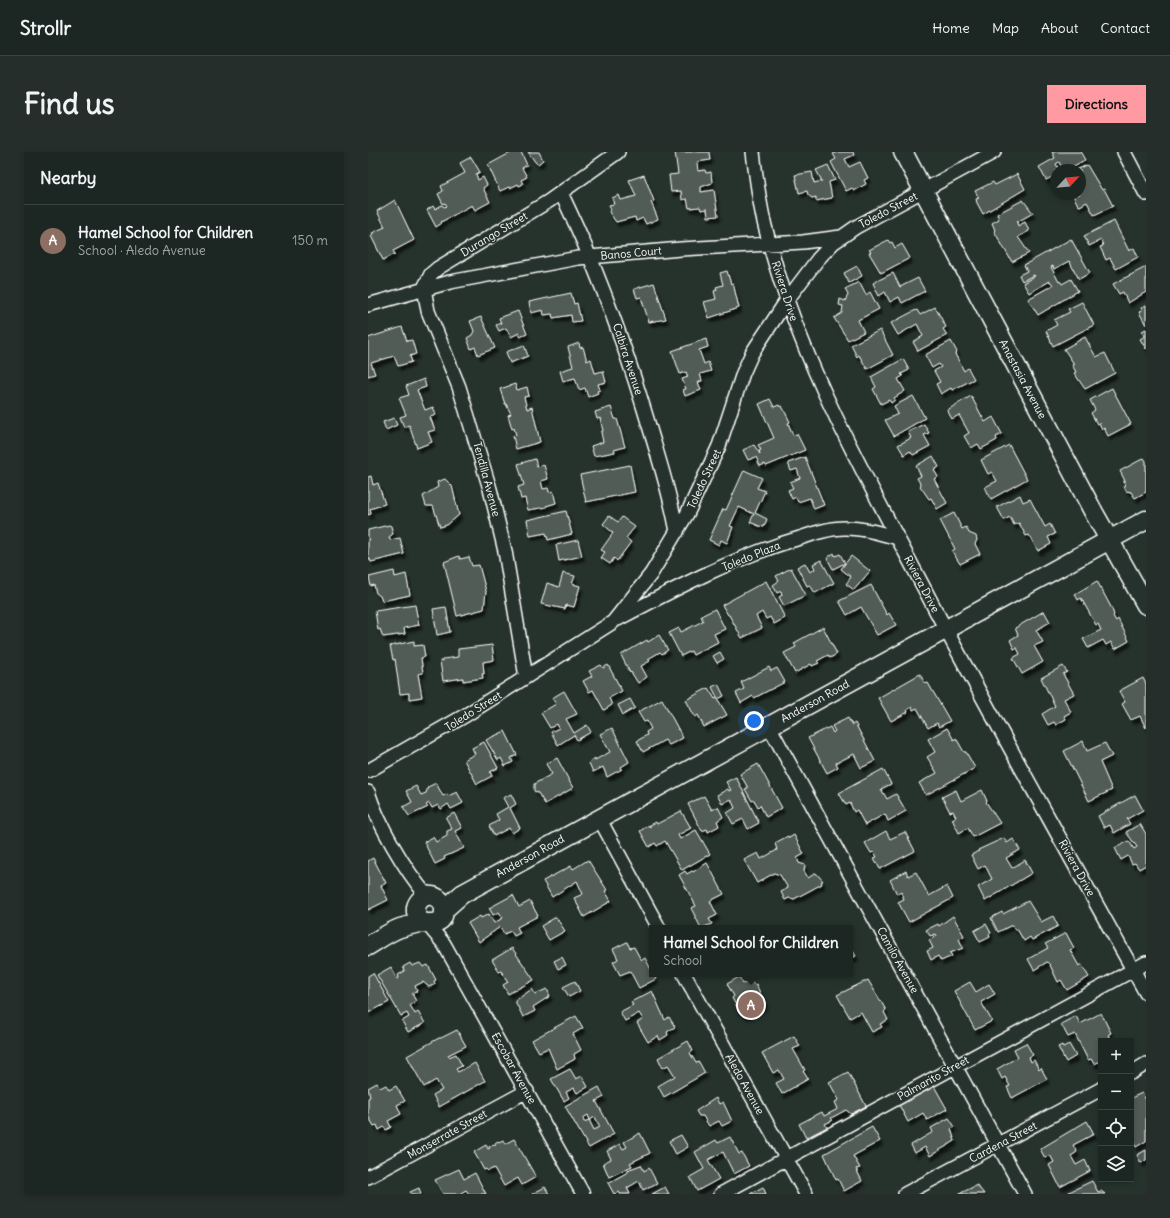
<!DOCTYPE html>
<html lang="en">
<head>
<meta charset="utf-8">
<style>
	body { margin:0; font-family:Delius,sans-serif; background:#252e2a; color:#f1f3f6 }
	.controls { position:absolute; right:12px; bottom:12px; display:grid; overflow:hidden; border-radius:0px; box-shadow:0 2px 6px #0003 }
	.controls button { width:36px; height:36px; display:grid; place-items:center; padding:0; border:0; border-bottom:1px solid #3a4340; background:#1c2622; color:#f1f3f6; font:20px sans-serif }
	.compass { position:absolute; left:682px; top:12px; width:36px; height:36px; border-radius:50%; background:#1c2622; box-shadow:0 2px 6px #0003; rotate:64deg }
	.you { position:absolute; left:386px; top:569px; width:14px; height:14px; margin:-10px; border:3px solid #fff; border-radius:50%; background:#1a73e8; box-shadow:0 0 0 6px #1a73e833 }
	.badge { display:grid; place-items:center; width:26px; height:26px; border-radius:50%; background:#ff9aa2; color:#fff; font-size:13px; font-weight:700 }
	.pin { position:absolute; translate:-50% -50%; border:2px solid #fff; box-shadow:0 1px 4px #0006 }
	.popup { position:absolute; left:281px; top:773px; width:204px; height:52px; box-sizing:border-box; display:grid; place-content:center; border-radius:0px; background:#1c2622; filter:drop-shadow(0 1px 3px #0005); font-size:13px; white-space:nowrap; color:#a0a5a5 }
	.popup b { font-size:15px; color:#f1f3f6 }
	.popup::after { content:''; position:absolute; left:50%; top:100%; margin-left:-8px; border:8px solid transparent; border-top-color:#1c2622 }
	.list { margin:0; padding:0; list-style:none }
	h2 { display:flex; justify-content:space-between; align-items:center; height:52px; margin:0; padding:0 16px; font-size:17px }
	h2 small { font-size:13px; font-weight:400; color:#a0a5a5 }
	.list li { display:grid; grid-template-columns:26px 1fr auto; gap:12px; align-items:center; box-sizing:border-box; height:72px; padding:0 16px; border-top:1px solid #3a4340 }
	.list b { display:block; font-size:15px; white-space:nowrap }
	.list p { margin:0; font-size:13px; white-space:nowrap; color:#a0a5a5 }
	.list em { font-size:13px; font-style:normal; color:#a0a5a5 }
	.icon { flex:none; width:22px; height:22px; fill:none; stroke:currentColor; stroke-width:2; stroke-linecap:round; stroke-linejoin:round }
	.map { position:relative; flex:none; width:778px; height:1042px; overflow:hidden; border-radius:0px }
	header { display:flex; align-items:center; gap:24px; box-sizing:border-box; height:56px; padding:0 20px; background:#1c2622; border-bottom:1px solid #3a4340 }
	header strong { font-size:19px }
	nav { display:flex; gap:22px; margin-inline-start:auto; font-size:14px }
	.intro { display:flex; align-items:center; justify-content:space-between; box-sizing:border-box; height:96px; padding:0 24px }
	h1 { margin:0; font-size:28px }
	.button { padding:10px 18px; border-radius:0px; background:#ff9aa2; color:#111; font-size:14px; font-weight:700 }
	main { display:flex; gap:24px; padding:0 24px }
	aside { flex:1; background:#1c2622; border-radius:0px; box-shadow:0 2px 6px #0003 }
	.map>svg:first-child { display:block }
	.building { fill:#515c57; stroke:#fff; fill-rule:evenodd; filter:url(#shadow) }
	.lines { fill:none; stroke-linecap:round; stroke-linejoin:round }
	.street-casing { stroke:#fff; stroke-width:16 }
	.secondary-casing { stroke:#fff; stroke-width:21 }
	.street { stroke:#26332d; stroke-width:13 }
	.secondary { stroke:#26332d; stroke-width:18 }
	.labels { text-anchor:middle; stroke-width:3; stroke-linejoin:round; paint-order:stroke }
	.street-label { font-size:11px; fill:#fff; stroke:#26332d }
</style>
</head>
<body>
<header>
<strong>Strollr</strong>
<nav><a>Home</a><a>Map</a><a>About</a><a>Contact</a></nav>
</header>
<div class="intro"><h1>Find us</h1><a class="button">Directions</a></div>
<main>
<aside>
<h2>Nearby<small></small></h2>
<ul class="list">
<li><span class="badge" style="background:#8d6e63">A</span><div><b>Hamel School for Children</b><p>School · Aledo Avenue</p></div><em>150 m</em></li>
</ul>
</aside>
<div class="map">
<svg width="778" height="1042" viewBox="0 0 778 1042">
	<defs>
		<filter id="shadow"><feDropShadow dx="2.5" dy="4.5" stdDeviation="1" flood-color="#0009"/></filter>
	</defs>
	<rect width="100%" height="100%" fill="#26332d"/>
	<filter id="ink" filterUnits="userSpaceOnUse"><feTurbulence type="fractalNoise" baseFrequency=".025" numOctaves="2"/><feDisplacementMap in="SourceGraphic" scale="8" xChannelSelector="R" yChannelSelector="G"/><feConvolveMatrix kernelMatrix="1 2 1 2 8 2 1 2 1" color-interpolation-filters="sRGB"/></filter>
	<g filter="url(#ink)">
		<path class="building" d="M144 0H153L159 13 154 16 159 25 153 28 155 32 151 34 150 32 142 36 141 35 132 39 120 13Z
			M160 0H171L175 8 170 12 168 11Z
			M307 0H341L342 8 329 10 330 19 337 18 338 21 343 20 344 31 333 35V40L346 38 350 64 340 65 339 57 333 58 332 55 321 56 319 47 314 48 313 39 303 40 301 23 310 22Z
			M469 0H485L486 3 477 7 481 15 492 10 500 26 496 28 498 32 486 39 484 36 478 39 463 10 468 7 465 2Z
			M684 0H714L713 1 717 8 698 18H695L691 10 688 12 691 18H688V23L678 28 671 15 687 6Z
			M103 5 112 20 108 22 110 28 115 25 119 33 115 36 122 50 107 58 104 53 73 70 74 71 68 75 59 58 65 54 67 57 74 53 76 55 79 54 77 51 75 52 70 42 75 39 73 34 97 21 92 11Z
			M460 13 467 28 461 30 464 46 448 49V45L444 46 440 43 439 39 431 41 427 23 444 20 446 31 454 29 448 18Z
			M719 13 734 38 736 37 745 54 726 63 719 50 712 54 710 53 705 43 712 42V18H708Z
			M649 22 657 37 615 62 609 51 608 47 611 46 607 39 625 30 627 33Z
			M276 23 286 49 283 50 290 67 278 72 275 66 268 69 267 65 248 70 241 60 243 57 241 53 246 52 244 46 251 43 253 48 268 44 261 28Z
			M27 48 46 88 25 99 27 102 15 108 3 84 5 83 4 81 17 75 9 59Z
			M655 48 665 61 649 70 650 74 657 70 661 79 650 85 661 101 644 110 626 79 627 78 624 71 631 67 629 62Z
			M746 69 761 99 766 96 770 105 748 117 742 106 738 108 732 95 735 94 733 88 721 94 716 84Z
			M703 87 722 121 711 127 701 109 686 117 685 114 683 115 691 130 692 129 694 132 703 127 710 139 670 163 660 147 685 133 682 129 661 141 655 131 667 124 666 123 654 129 651 123 659 119 656 113Z
			M520 88 522 91 524 90 527 96 534 92 542 106 513 121 501 101 503 100 501 98Z
			M489 114 494 124 481 131 476 121Z
			M778 115V140L760 151 755 140 751 142 745 132Z
			M359 119 363 132 365 131 371 156 341 166 336 150 348 147 346 139 349 138 348 135 355 133 352 121Z
			M525 121 532 135 550 126 557 139 534 151 531 145 522 150 517 140 511 144 505 131Z
			M491 130 498 143 502 140 511 157 490 168 496 180 480 188 466 166 474 161 475 154 471 153 472 147 477 149 480 143 477 137Z
			M286 131 298 167 281 170 273 145 269 146 266 137Z
			M203 141 206 152 209 151 213 169 204 170 203 163 185 166 184 162 176 163 175 158 163 161 161 150Z
			M714 150 726 173 685 194 678 179 689 173 686 168 702 160 700 157Z
			M778 153V173L771 160 774 159 773 156Z
			M567 155 578 175 575 177 579 183 550 199 545 190 555 184 549 172 530 183 523 171 546 159 549 158 552 163Z
			M150 159 159 182 152 185 151 181 143 185 138 176 131 179 128 173 133 171 131 166Z
			M113 165 127 196 110 203 107 195 103 197 99 186 104 183 106 179 102 169Z
			M34 175 39 189 44 188 48 202 42 204 44 210 30 214 26 204 3 211 7 222 0 224V186Z
			M778 177V197L772 187 777 184 774 179Z
			M512 178 525 203 499 217 491 203 489 205 483 193Z
			M717 185 728 205 737 201 747 221 717 237 706 221 708 220 704 213 706 212 696 197Z
			M338 187 340 195 331 198 336 212 340 210 343 219 332 222 334 229 330 230 333 238 317 244 315 238 318 237 314 227 320 225 318 220 312 222 304 199Z
			M583 189 589 200 587 202 596 219 600 216 606 227 584 238 583 236 573 242 568 232 572 230 566 219 573 215 571 212 564 216 557 203Z
			M211 191 212 196 215 195 219 209 223 207 227 221 235 219 238 230 230 232 232 238 229 239 230 241 220 245 217 236 211 238 207 226 195 229 192 219 205 215 200 195Z
			M156 193 160 204 142 211 138 200Z
			M535 207 541 218 533 222 535 224 530 227 537 239 526 246 527 248 523 251 521 248 513 252 505 237 508 235 503 225Z
			M56 227 58 235 49 238 57 258 65 255 68 263 62 265 67 278 60 280 64 290 49 296 41 273 36 275 32 265 38 263 31 246 41 243 38 234Z
			M147 232 149 238 159 235 161 244 156 245 159 257 164 255 172 290 148 297 145 284 148 283 146 276 144 277 140 263 143 262 138 252H137L132 237Z
			M744 236 763 272 740 284 736 276 734 277 731 271 729 272 723 261 727 258 722 248Z
			M545 244 557 266 526 284 517 268 530 262 526 254Z
			M603 244 617 270 625 265 634 282 628 285 629 288 613 297 610 292 603 296 596 284 601 281 591 263 584 267 579 258Z
			M402 247 406 255 411 253 412 255 414 254 422 270 420 271 425 283 429 282 437 298 398 314 397 312 392 314 388 305 380 308 375 298 386 293 392 302 391 299 393 298 390 293 406 286 391 252Z
			M243 255 247 267H249L257 295 246 298 247 300 226 304 223 294 235 290 233 280 235 279 232 266 229 267 227 260Z
			M26 266 29 273 18 278 15 270Z
			M556 272 561 281 556 283 562 294 545 303 542 299 536 303 530 293 543 286 540 280Z
			M641 293 659 327 623 347 617 335 629 329 624 320 620 322 613 308Z
			M565 304 571 315 566 318 570 325 566 327 579 351 569 357 563 346 561 347 552 334 553 333 549 326 553 324 548 314Z
			M437 305 456 353 446 357 442 346 430 350 428 345 424 347 420 338 425 336 422 330 432 326 429 317 423 319 420 311Z
			M776 306 778 309V340L767 346 763 340 758 339 756 334 757 333 755 330 757 329 752 319Z
			M167 307 169 315 176 313 180 327 173 329 175 337 180 336 181 340 185 339 188 351 178 354 179 355 160 358 157 346 153 347 150 335 156 333 150 312Z
			M262 313 267 340 218 350 212 323Z
			M376 318 394 326 389 336 397 339 387 361 399 367 396 375 391 374 382 370 386 362 371 355 362 374 365 375 359 391 353 388 351 393 341 388 355 357 358 358Z
			M3 324 5 333 10 331 17 352 2 357 3 362 0 363V325Z
			M77 327 84 334 91 363 79 373 72 375 65 354H58L55 344 70 335 69 330Z
			M652 343 655 350 662 347 677 375 682 372 687 382 680 385 683 392 670 399 661 383 658 384 651 371 646 373 642 365 636 368 629 355Z
			M198 359 204 382 180 388 178 381 162 384 159 368Z
			M586 361 594 377 598 375 601 381 608 384 609 388 607 392 612 402 592 412 584 399 587 397 572 368Z
			M241 364 250 370 254 365 267 375 258 386 263 390 249 409 246 406 242 412 233 406 237 400 233 398 245 381 235 372Z
			M21 373 23 374 25 382 21 385 22 388 32 386 36 402 3 410 1 405H0V387H2L0 386V378Z
			M210 388 214 404 191 409 188 393Z
			M466 401 467 404 472 402 477 411 465 417 459 406Z
			M91 404 92 407 101 405 104 414 111 413 118 439 116 457 89 464 76 410Z
			M483 404 502 419 486 438 478 432 483 425 473 417Z
			M453 408 466 431 447 441 442 433 439 434 429 415 437 411 442 420 447 417 445 412Z
			M423 416 438 443 416 454 411 445 414 443 413 439 409 441 405 433 411 429 408 424Z
			M26 419 27 425 38 422 42 443 14 449 13 445 8 441 6 433 3 434 1 425Z
			M195 421 207 424 204 432 212 434 206 455 198 453 197 457 173 452 179 431 191 435Z
			M398 429 417 466 406 472 402 465 398 467 394 460 388 464 394 476 374 486 361 463H360L354 453Z
			M729 429 744 457 746 463 745 464 748 469 750 467 761 489 747 497 743 490 738 493 735 488 720 496 715 487 733 478 730 472 728 473 713 446 710 448 707 442Z
			M503 433 519 463 521 461 528 473 509 483 493 455 479 463 471 449Z
			M47 453 51 473 36 476 37 482 15 485 12 477 10 478 7 459Z
			M78 455 82 480 69 483 65 457Z
			M347 457 357 477 346 482 350 490 325 503 323 499 313 504 301 481 311 476 313 480 335 469 333 464Z
			M676 459 682 470 668 478 675 490 666 494 675 510 654 522 645 506 652 502 649 496 646 497 642 488 650 483 647 476Z
			M455 475 469 502 462 506 460 503 449 509 451 511 444 514 443 512 427 521 416 501 428 495 426 491Z
			M291 483 300 498 294 502 292 500 280 507 282 509 273 514 279 525 270 531 263 520 262 521 253 503 279 488 280 490Z
			M46 489V494L55 493 57 505 53 506 55 521 50 522 54 545 41 547V541L32 542 27 507 25 508 22 494Z
			M124 493 126 508 115 510 116 522H114L115 526 95 529V526L75 529 72 509H75V507L90 505V497Z
			M352 500 356 507 349 511 345 504Z
			M233 513 235 516 240 513 254 539 241 546 244 553 236 558 225 538 221 540 215 529 224 524 221 519Z
			M695 514 699 520 695 522 706 542 696 547 703 560 696 564 698 567 688 573 686 570 680 573 674 562 687 554 673 526Z
			M401 515 403 519 409 516 417 530 386 546 385 544 373 551 368 541 376 537 373 530Z
			M552 522 557 532 560 531 582 569 571 575 569 571 560 576 549 556 545 558 544 555 539 558 540 560 523 569 510 546Z
			M775 526 778 532V576L772 564 763 568 754 552 757 550 751 539Z
			M350 532 356 544 350 547 344 535Z
			M340 536 347 547 349 546 359 563 336 575 330 563 327 565 318 548Z
			M196 539 209 562 198 567 206 581 219 573 223 580 209 588 206 583 190 593 183 580 191 576 189 572 182 576 173 561 188 552 184 546Z
			M262 547 267 556 255 563 250 553Z
			M294 547 315 586 301 593 297 588 275 600 269 589 279 583 278 580 283 577 279 569 276 570 270 560Z
			M480 566 484 573 487 571 507 609 493 616 486 602 468 611 470 615 459 621 440 586 462 575 465 581 467 579 464 574Z
			M244 576 261 610 253 615 254 617 239 625 235 615 225 620 221 611 227 606V608L242 600 232 582Z
			M579 576 586 588 588 586 596 600H598L607 616 558 643 551 631 569 621 559 605 567 600 560 587Z
			M137 579 149 603 143 606 145 610 137 614 133 606 130 608 118 588Z
			M715 589 719 599 737 591 744 604 732 610 744 638 721 649 696 599Z
			M116 590 130 616 122 620 124 624 109 632 96 608 107 602 104 596Z
			M189 606 205 636 177 652 170 641 166 639V632L184 622 178 612Z
			M390 612 414 656 398 665 392 653 390 655 386 648 384 649 377 637 380 636 372 622Z
			M515 617 523 632 513 637 519 647 528 642 538 659 520 669 517 662 497 673 489 658 486 660 482 651 478 653 471 641Z
			M368 625 391 671 380 677 375 667 365 672 359 661 367 656 363 647 354 652 349 643 360 637 361 639 363 638 358 630Z
			M68 631 75 644 79 642 80 644 89 640 95 651 83 657 80 652 73 657 70 653 64 656 61 651 58 653 60 655 41 664 35 655 44 650 38 639 48 634 53 643 58 641 60 635Z
			M588 638 593 649 614 638 619 649 618 650 632 671 605 685 600 676 591 681 584 667 588 665 585 659 582 660 574 645Z
			M143 642 148 652 142 656 152 676 144 681 141 676 126 684 121 674 131 668 128 662 140 655 135 646Z
			M767 643 775 658 759 667 762 672 746 681 742 673 736 676 730 664Z
			M336 644 344 658 350 655 355 665 349 669 351 674 340 680 339 677 334 679 320 652Z
			M313 659 323 676 310 683 312 687 328 678 342 702 314 718 297 689 289 694 287 691 281 695 272 679 281 673 282 675V673L288 670 289 672Z
			M86 661 94 676 87 679 96 696 76 705 77 707 67 712 56 690 65 685 68 690 79 684V679L84 677 78 666Z
			M772 672 778 682V713L771 717 767 711 764 712 760 704 753 708 747 696 761 689 766 697 769 695 758 680Z
			M518 679 522 687 537 680 547 699 512 717 506 706 509 705 506 700 503 701 497 691Z
			M426 683 436 702 429 706 431 711 437 713 436 719 440 726 448 721 455 729 453 730 454 732 426 747 421 746 417 748 413 740 420 736 412 723 406 721 389 731 376 708 390 701 393 707 409 698 407 691 420 684 421 686Z
			M636 686 639 691 645 687 652 698 638 706 644 716 657 708 664 721 617 749 610 735 624 727 617 713 610 717 603 703 611 699 610 698Z
			M5 706 18 731 13 734 20 748 0 758V709Z
			M220 708 239 738 237 739 243 749 216 765 206 746 215 742 209 729 184 745 175 729 203 714 205 717Z
			M339 711 356 742 342 749 349 763 341 767 344 772 333 776 323 756 328 754 311 723 317 719 319 722 324 719 325 720Z
			M538 719 540 724 548 720 561 744 579 734 585 746 541 770 530 750 536 747 533 740 529 742 522 728Z
			M145 743 151 755 162 749 170 764 149 775 152 781 146 784 143 779 136 782 132 775 111 790 100 771 112 764 113 766 121 762 126 771 135 766 131 760 125 763 121 756Z
			M660 749 673 770 685 764 690 774 664 788 662 785 656 789 649 777 647 778 644 773 630 780 623 766 634 760 635 762Z
			M585 764 596 784 591 787 595 796 582 801 584 804 573 809 570 804 563 808 559 799 565 796 561 788 569 784 568 782 562 784 558 778 570 772 571 774Z
			M188 765 197 779 181 788 173 774Z
			M618 772 623 781 621 782 622 785 612 790 606 779Z
			M698 781 706 796 702 798 711 814 713 812 721 825 699 838 693 828 690 830 682 813 679 810 666 818 660 807 680 796 677 792Z
			M259 790 262 796 266 795 272 806 274 808 277 806 288 827 271 836 262 819 252 823 245 810 250 807 245 797Z
			M144 796 166 828 140 842 135 833 140 830 133 819 131 820 124 808Z
			M482 796H483L488 804 482 807Z
			M194 805 198 813 190 817 186 809Z
			M42 811 44 814 52 811 55 815 60 813 68 828 66 829 67 832 61 835 55 830 47 834 49 839 44 842 48 849 42 853 47 862 50 860 57 871 40 880 34 869 41 865 39 861 33 864 9 823 23 815 29 827 31 826 30 823 37 819 35 815Z
			M5 821 21 850 0 861V824Z
			M371 825 375 832 383 827 386 833 388 832 397 852 377 863 373 856 370 857 364 846 366 844 359 832Z
			M500 828 518 858 516 860 520 868 512 872 514 875 504 880 493 860 482 866 469 843Z
			M207 829 212 839 201 845 195 835Z
			M602 830 608 840 621 832 627 842 613 850 624 869 607 878 586 839Z
			M164 837 167 842 179 837 182 844 165 855 167 859 155 865 147 849Z
			M284 839 297 868 301 865 307 875 299 880 300 883 292 888 290 884 280 890 269 871 275 867 271 861 257 869 252 860 265 853 263 850Z
			M733 861 743 881 740 883 744 889H733V909L726 912 723 907 720 908 707 882 700 885 693 872 708 864 712 872Z
			M208 864 215 876 205 882 213 898 206 902 207 907 189 917 180 896 171 900 164 888Z
			M89 878 98 894 80 903 81 905 88 902 94 914 88 917 90 920 107 911 117 929 71 955 65 943 74 938 68 928 56 935 39 904 71 886H73Z
			M426 884 432 894 425 897 437 918 435 919 440 927 414 942 408 931 416 927 411 918 405 921 394 901Z
			M320 889 325 899 322 901 328 911 331 910 337 921 296 945 290 934 307 924 300 913 295 916 290 906Z
			M658 891 665 903 661 905 663 910 666 908 671 918 673 916 679 927 644 946 639 935 642 934 637 925 634 927 629 917 650 905 646 897Z
			M701 892 708 904 698 910 690 895 694 893 695 895Z
			M202 917 208 927 214 924 220 935 209 941 206 936 198 940 201 946 196 949 183 927Z
			M480 920 498 954 483 962 478 958 463 966 465 968 457 972 459 975 438 986 431 972 454 960 456 964 470 957 467 950 471 948 461 930Z
			M9 931 12 936 18 933 21 938 28 934 37 949 29 953 33 962 20 969 23 975 18 978 16 975 11 978 9 973 6 974 0 964V946L2 945 0 936Z
			M566 934 579 957 559 968 555 961 540 970 531 953Z
			M231 935 236 945 228 949 246 982 221 996 197 954ZM220 963 222 968 227 965 232 975 226 978 221 968 216 970 215 966Z
			M774 941 778 948V989L768 995 763 986V946Z
			M348 946 351 952 355 950 364 969 354 974 351 969 341 974 335 964H331L328 959Z
			M581 966 587 975 583 977 587 989 562 1004 557 995 547 1001 543 993 565 980 563 976Z
			M719 969 726 982 705 993 709 1000 703 1004 708 1013 717 1008 722 1019 692 1035 681 1013 686 1010 682 1003 677 1006 672 997Z
			M504 975 512 989 485 1004 492 1016 488 1017 494 1029 476 1039 470 1027 468 1028 456 1002Z
			M272 981 282 1001 262 1011 264 1014 241 1025 235 1011 243 1007 239 999 252 992 255 997 259 995 256 990Z
			M313 983 320 995 308 1002 301 989Z
			M362 985 371 1002 374 1001 381 1014 366 1022 355 1000 340 1008 351 1027 329 1039 322 1025 336 1017 327 1000 348 988 350 991Z
			M146 987 168 1025 154 1033 150 1026 136 1034 126 1016 120 1019 118 1017 116 1018 106 1000 118 993 120 997 122 996 121 994 128 993 127 991 130 989 131 990 135 988 137 992Z
			M778 998V1008L773 1011 769 1003Z
			M273 1013 276 1019 281 1016 289 1031 275 1038 271 1029 259 1036 262 1042H252L251 1040 246 1042 240 1031 260 1020V1019L262 1017Z
			M91 1017 96 1027 107 1021 118 1042H101L98 1038 93 1041V1042H75L67 1028Z
			M724 1029 730 1040 733 1039 737 1042H702L701 1040Z
			M609 1033 616 1042H591Z
			M177 1035 181 1042H164Z
			M297 1035 301 1042H284Z
			M395 1035 398 1042H382Z
			M51 1036 53 1042H43L42 1040Z"/>
		<g class="lines">
			<defs>
				<path id="street" d="M385 0C388 25 391 50 397 74 430 211 504 335 568 459 636 587 707 714 778 841
					M756 0 778 42
					M193 41C230 117 258 196 282 277 292 311 303 345 309 380
					M56 136 60 159 91 235 122 337 137 399 158 525
					M56 136 63 122 70 116 181 49 250 0
					M0 153 82 130 210 106 313 97 435 90 473 85
					M250 467C308 436 369 404 432 386 447 381 462 376 477 376 495 376 512 381 530 386
					M401 574 657 1042
					M0 619 98 563 245 470 283 422 319 362 351 294 375 221 384 201 419 148 450 107 465 91 488 75 626 0
					M0 640C10 672 37 718 59 744
					M231 666 291 776
					M60 773 76 792 215 1042
					M316 822 438 1042
					M763 921 778 912
					M0 1025 159 939
					M353 1042 778 811
					M537 1042 733 937"/>
				<path id="secondary" d="M535 0 725 359 778 453
					M76 758 94 742 778 368
					M0 794C10 788 21 780 32 776 39 774 47 772 53 771 62 770 75 775 76 759 76 755 75 751 72 748 57 734 37 757 55 771"/>
			</defs>
			<use href="#street" class="street-casing"/>
			<use href="#secondary" class="secondary-casing"/>
			<use href="#street" class="street"/>
			<use href="#secondary" class="secondary"/>
		</g>
	</g>
	<g class="labels">
		<g class="street-label">
			<text transform="translate(520 58) rotate(-28)" y="4">Toledo Street</text>
			<text transform="translate(126 82) rotate(-31)" y="4">Durango Street</text>
			<text transform="translate(263 101) rotate(-5)" y="4">Banos Court</text>
			<text transform="translate(417 139) rotate(72)" y="4">Riviera Drive</text>
			<text transform="translate(260 207) rotate(72)" y="4">Calbira Avenue</text>
			<text transform="translate(655 227) rotate(62)" y="4">Anastasia Avenue</text>
			<text transform="translate(119 327) rotate(75)" y="4">Tendilla Avenue</text>
			<text transform="translate(336 327) rotate(-65)" y="4">Toledo Street</text>
			<text transform="translate(383 404) rotate(-22)" y="4">Toledo Plaza</text>
			<text transform="translate(554 432) rotate(62)" y="4">Riviera Drive</text>
			<text transform="translate(447 549) rotate(-29)" y="4">Anderson Road</text>
			<text transform="translate(105 559) rotate(-32)" y="4">Toledo Street</text>
			<text transform="translate(162 704) rotate(-29)" y="4">Anderson Road</text>
			<text transform="translate(709 716) rotate(61)" y="4">Riviera Drive</text>
			<text transform="translate(530 808) rotate(61)" y="4">Camilo Avenue</text>
			<text transform="translate(146 916) rotate(61)" y="4">Escobar Avenue</text>
			<text transform="translate(565 926) rotate(-29)" y="4">Palmarito Street</text>
			<text transform="translate(377 932) rotate(61)" y="4">Aledo Avenue</text>
			<text transform="translate(79 982) rotate(-29)" y="4">Monserrate Street</text>
			<text transform="translate(635 990) rotate(-28)" y="4">Cardena Street</text>
		</g>
	</g>
</svg>
<div class="controls">
<button>+</button>
<button>−</button>
<button><svg class="icon" aria-label="locate" viewBox="0 0 24 24"><circle cx="12" cy="12" r="6"/><path d="M12 2v4M12 18v4M2 12h4M18 12h4"/></svg></button>
<button><svg class="icon" aria-label="layers" viewBox="0 0 24 24"><path d="M12 4l9 5-9 5-9-5zM3 14l9 5 9-5"/></svg></button>
</div>
<svg class="compass" viewBox="-18 -18 36 36"><path d="M0-13l5 13h-10z" fill="#e53935"/><path d="M0 13l5-13h-10z" fill="#a0a5a5"/></svg>
<div class="you"></div>
<div class="pin badge" style="left:383px;top:853px;background:#8d6e63">A</div>
<div class="popup"><b>Hamel School for Children</b>School</div>
</div>
</main>
</body>
</html>
